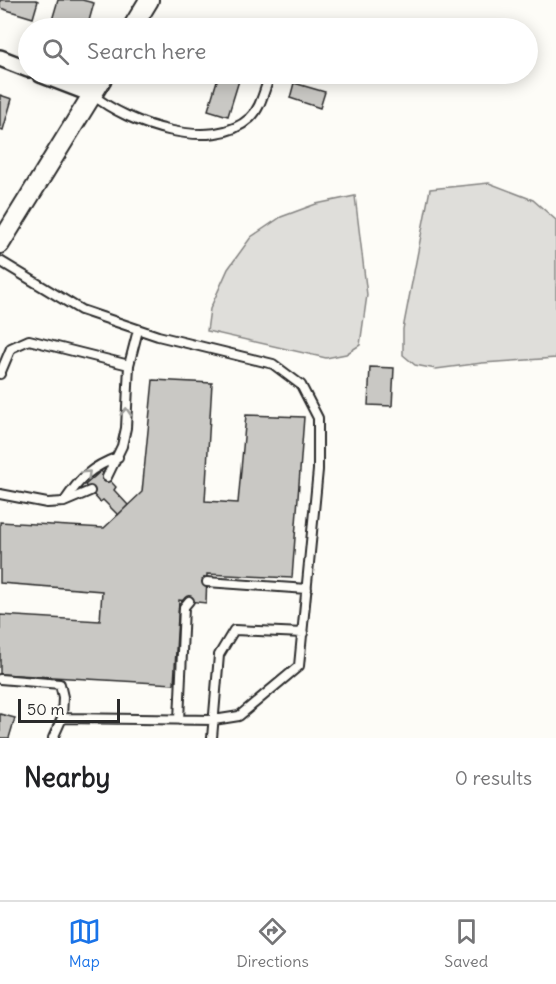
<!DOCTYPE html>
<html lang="en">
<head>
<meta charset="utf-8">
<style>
	body { margin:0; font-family:Delius,sans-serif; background:#f2f2f2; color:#202124 }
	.scale { position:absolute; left:18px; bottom:15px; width:102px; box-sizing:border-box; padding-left:6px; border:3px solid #2b2b2b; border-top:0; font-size:16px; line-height:21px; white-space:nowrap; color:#2b2b2b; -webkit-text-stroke:4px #fdfcf7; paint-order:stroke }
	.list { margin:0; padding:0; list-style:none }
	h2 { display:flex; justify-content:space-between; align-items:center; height:78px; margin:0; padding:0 24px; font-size:26px }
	h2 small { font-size:20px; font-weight:400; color:#757577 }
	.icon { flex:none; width:33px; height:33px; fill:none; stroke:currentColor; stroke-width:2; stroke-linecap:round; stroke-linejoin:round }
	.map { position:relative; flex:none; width:556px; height:738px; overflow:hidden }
	.search { position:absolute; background:#fff; box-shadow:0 3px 15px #0003; left:18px; right:18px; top:18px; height:66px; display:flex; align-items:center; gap:15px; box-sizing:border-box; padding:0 21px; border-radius:33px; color:#757577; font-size:22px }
	.sheet { height:162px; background:#fff }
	nav { display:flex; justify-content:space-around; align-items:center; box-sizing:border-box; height:84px; border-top:2px solid #e0e0e0; background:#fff; font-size:16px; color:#757577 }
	nav a { display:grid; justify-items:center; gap:3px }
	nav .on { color:#1a73e8 }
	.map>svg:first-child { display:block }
	.green { fill:#dfdeda; stroke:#858482; stroke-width:1.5 }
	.building { fill:#c9c8c4; stroke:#2b2b2b; stroke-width:1.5 }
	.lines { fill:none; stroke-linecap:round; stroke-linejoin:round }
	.service-casing { stroke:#2b2b2b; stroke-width:12 }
	.minor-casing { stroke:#2b2b2b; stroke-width:20 }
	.tertiary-casing { stroke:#2b2b2b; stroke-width:22 }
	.service { stroke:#fdfcf7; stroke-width:8 }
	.minor { stroke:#fdfcf7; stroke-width:15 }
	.tertiary { stroke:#fdfcf7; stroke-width:18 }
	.oneway { stroke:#9e9e9b }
</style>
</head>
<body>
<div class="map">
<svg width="556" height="738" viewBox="0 0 556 738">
	<rect width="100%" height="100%" fill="#fdfcf7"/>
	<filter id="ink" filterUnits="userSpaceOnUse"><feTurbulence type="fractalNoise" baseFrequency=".0167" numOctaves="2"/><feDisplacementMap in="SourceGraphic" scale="12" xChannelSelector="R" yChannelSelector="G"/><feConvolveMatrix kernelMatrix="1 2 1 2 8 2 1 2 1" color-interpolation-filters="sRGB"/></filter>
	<g filter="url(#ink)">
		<path class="green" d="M489 183 533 200 556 220V358L482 363 436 369 415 365 403 355V329L430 189Z
			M355 196 367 295 360 345 346 354 326 358 207 331 210 309 228 269 251 237 281 217 316 204Z"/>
		<path class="building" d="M0 0H36L38 1 33 18 0 8Z
			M58 0H82L94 3 87 28 68 22 66 28 50 27Z
			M219 74H241L228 116 208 110Z
			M294 83 325 92 320 108 290 98Z
			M0 95 12 99 3 130 0 129Z
			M370 367 394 368 392 406 368 405Z
			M153 380 212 383 205 501 238 503 246 415 304 417 292 578 207 574 206 603 179 600 174 684 0 674V615L100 621 102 591 0 583V522L104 528 142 492Z
			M101 471 116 487 114 490 128 505 118 515 103 500 100 502 85 485Z
			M0 714 15 718 9 738H0Z"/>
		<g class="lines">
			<defs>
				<path id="service" d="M93 95C128 124 212 153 250 118 260 109 263 94 268 81
					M0 261 81 310 158 336 273 364 301 385 318 418V470L299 666 239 716 214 720 62 718 53 738
					M0 374 11 348 29 340 129 365
					M107 477 122 446 126 428 129 365 138 330
					M0 494 47 503 64 502 90 491
					M64 502C80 478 91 467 118 457
					M207 582 307 589
					M0 679 60 684 63 697 62 718
					M179 720 184 607 189 601
					M212 738 219 655 234 630 303 633"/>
				<path id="minor" d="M0 58 28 69
					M40 74 92 94"/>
				<path id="tertiary" d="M132 28 149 0
					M0 244 105 74"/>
			</defs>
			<use href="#service" class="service-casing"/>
			<use href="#minor" class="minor-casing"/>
			<use href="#tertiary" class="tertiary-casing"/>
			<use href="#service" class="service"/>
			<use href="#minor" class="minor"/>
			<use href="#tertiary" class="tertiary"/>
		</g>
		<defs><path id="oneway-chevron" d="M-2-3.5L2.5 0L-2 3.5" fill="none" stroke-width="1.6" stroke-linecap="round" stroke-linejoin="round" transform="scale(1.5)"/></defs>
		<g class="oneway">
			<use href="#oneway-chevron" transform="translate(126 412) rotate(-87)"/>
			<use href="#oneway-chevron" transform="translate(87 474) rotate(-43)"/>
		</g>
	</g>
</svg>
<div class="scale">50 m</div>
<div class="search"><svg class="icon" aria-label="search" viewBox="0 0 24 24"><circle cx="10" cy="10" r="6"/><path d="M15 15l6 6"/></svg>Search here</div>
</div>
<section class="sheet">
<h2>Nearby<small>0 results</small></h2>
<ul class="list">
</ul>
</section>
<nav>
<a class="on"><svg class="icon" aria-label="map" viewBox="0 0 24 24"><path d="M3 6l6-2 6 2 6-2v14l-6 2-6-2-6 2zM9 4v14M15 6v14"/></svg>Map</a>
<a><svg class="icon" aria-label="directions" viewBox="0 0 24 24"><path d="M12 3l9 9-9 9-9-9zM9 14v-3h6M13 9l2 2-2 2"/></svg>Directions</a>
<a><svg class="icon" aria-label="saved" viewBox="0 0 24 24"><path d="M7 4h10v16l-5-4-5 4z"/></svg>Saved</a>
</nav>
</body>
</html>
